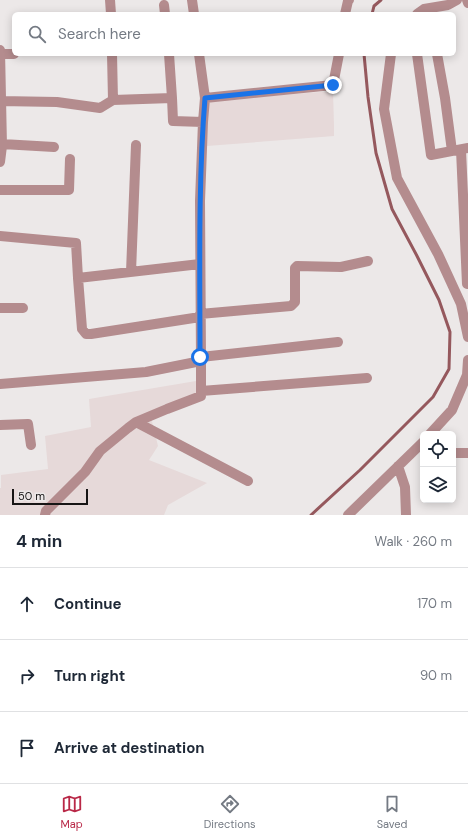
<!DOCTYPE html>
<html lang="en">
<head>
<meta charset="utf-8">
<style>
	body { margin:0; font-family:"DM Sans",sans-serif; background:#f2f2f3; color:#1f2937 }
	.controls { position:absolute; right:12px; bottom:12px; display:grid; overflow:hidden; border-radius:6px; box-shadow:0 2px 10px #0003 }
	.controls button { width:36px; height:36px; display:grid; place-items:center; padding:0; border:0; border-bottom:1px solid #e0e1e3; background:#fff; color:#1f2937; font:20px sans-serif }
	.scale { position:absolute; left:12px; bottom:10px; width:76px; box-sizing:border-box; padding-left:4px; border:2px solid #171515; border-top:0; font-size:11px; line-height:14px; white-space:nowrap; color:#171515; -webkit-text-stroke:3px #ece8e8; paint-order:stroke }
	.stop { position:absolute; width:12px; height:12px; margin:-9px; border:3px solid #1a73e8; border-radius:50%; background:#fff }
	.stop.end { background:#1a73e8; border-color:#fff; box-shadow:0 1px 4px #0008 }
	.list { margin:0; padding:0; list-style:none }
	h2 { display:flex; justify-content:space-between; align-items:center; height:52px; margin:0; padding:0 16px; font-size:17px }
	h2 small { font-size:13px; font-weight:400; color:#747a83 }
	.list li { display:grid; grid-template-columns:26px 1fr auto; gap:12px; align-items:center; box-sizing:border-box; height:72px; padding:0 16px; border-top:1px solid #e0e1e3 }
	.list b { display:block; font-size:15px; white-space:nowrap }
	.list em { font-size:13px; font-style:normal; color:#747a83 }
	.icon { flex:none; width:22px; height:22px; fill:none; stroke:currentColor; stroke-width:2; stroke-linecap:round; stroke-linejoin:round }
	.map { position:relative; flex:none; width:468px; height:515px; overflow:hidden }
	.search { position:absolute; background:#fff; box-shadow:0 2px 10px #0003; left:12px; right:12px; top:12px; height:44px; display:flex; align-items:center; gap:10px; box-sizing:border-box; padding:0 14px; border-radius:6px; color:#747a83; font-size:15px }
	.sheet { height:268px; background:#fff }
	nav { display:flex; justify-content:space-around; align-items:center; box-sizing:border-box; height:56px; border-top:1px solid #e0e1e3; background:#fff; font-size:11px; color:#747a83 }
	nav a { display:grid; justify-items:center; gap:2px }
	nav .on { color:#b92847 }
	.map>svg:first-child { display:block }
	.built { fill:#e6d9d9 }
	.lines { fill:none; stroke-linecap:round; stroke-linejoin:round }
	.stream { stroke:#95585d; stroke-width:3 }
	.minor { stroke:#b48c8e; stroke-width:10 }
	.route { stroke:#1a73e8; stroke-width:5 }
</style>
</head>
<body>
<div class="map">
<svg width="468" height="515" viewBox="0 0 468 515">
	<rect width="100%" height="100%" fill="#ece8e8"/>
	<path class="built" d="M333 91 334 126V136L207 146 206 101Z
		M196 381 198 394 150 413 158 446 149 460 207 483 168 505 164 515H0V488H1V475L48 469 45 436 91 427 89 399Z"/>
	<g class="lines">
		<path class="stream" d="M372 14 374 6 381 0
			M311 515 360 470 433 397 449 369 450 332 439 300 417 256 392 209 376 153 368 97 364 54"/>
		<path class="minor" d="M110 0 111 14
			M192 0 194 14
			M467 0 468 3
			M164 5 165 14
			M345 14 348 1 349 0
			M417 14 424 9 448 5 457 0
			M0 50 2 146 0 162
			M0 54H14
			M112 54 113 100 172 98 173 121 203 122
			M169 54 172 98
			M391 54 384 109 397 178 438 254 461 304 468 337
			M417 54 431 155 468 148
			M437 54 445 98 452 151
			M205 98 333 85 339 54
			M0 101 57 102 100 108 113 100
			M2 144 54 147
			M461 150 467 284H468
			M0 190H69L70 159
			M0 236 76 243 78 278 200 264
			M131 272 136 145
			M78 278 82 329 86 334H91L200 317
			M0 308H23
			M200 314 291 306 295 302V268L297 266 341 267 368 261
			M201 357 338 342
			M0 384 146 372 201 361
			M201 391 367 378
			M136 422 248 481
			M0 425 28 424 31 445
			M430 434 452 410 467 375 468 360
			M453 453H468
			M398 466 405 487 406 515
			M45 515 46 511 85 472 100 451 128 428 136 422 167 409 201 396V361L200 201 203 122 205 98 199 54
			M348 515 423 442"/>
	</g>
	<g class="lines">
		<path class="route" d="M200 357C200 271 198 184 205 98L333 85"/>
	</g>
</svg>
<div class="controls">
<button><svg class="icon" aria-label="locate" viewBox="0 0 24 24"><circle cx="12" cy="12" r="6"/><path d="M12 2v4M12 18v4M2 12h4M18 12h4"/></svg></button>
<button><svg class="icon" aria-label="layers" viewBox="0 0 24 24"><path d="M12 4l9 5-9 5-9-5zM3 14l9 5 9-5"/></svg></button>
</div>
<div class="scale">50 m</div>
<div class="stop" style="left:200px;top:357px"></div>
<div class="stop end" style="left:333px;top:85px"></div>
<div class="search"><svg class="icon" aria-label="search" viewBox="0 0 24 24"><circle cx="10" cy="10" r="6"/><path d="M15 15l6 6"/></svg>Search here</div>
</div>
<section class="sheet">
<h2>4 min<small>Walk · 260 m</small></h2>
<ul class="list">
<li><svg class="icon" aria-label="ahead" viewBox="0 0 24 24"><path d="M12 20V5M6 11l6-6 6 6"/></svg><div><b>Continue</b></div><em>170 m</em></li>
<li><svg class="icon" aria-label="right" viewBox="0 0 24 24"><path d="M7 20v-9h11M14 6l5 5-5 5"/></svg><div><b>Turn right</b></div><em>90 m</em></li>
<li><svg class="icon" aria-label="arrive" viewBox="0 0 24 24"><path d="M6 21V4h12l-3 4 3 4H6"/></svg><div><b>Arrive at destination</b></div></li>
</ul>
</section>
<nav>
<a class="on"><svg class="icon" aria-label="map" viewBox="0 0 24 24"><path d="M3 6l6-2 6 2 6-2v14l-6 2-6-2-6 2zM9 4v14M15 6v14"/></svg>Map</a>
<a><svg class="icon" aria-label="directions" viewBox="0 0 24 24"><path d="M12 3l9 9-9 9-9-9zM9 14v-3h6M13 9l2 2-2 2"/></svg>Directions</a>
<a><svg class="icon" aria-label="saved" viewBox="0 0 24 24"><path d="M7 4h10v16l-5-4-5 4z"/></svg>Saved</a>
</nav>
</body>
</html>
